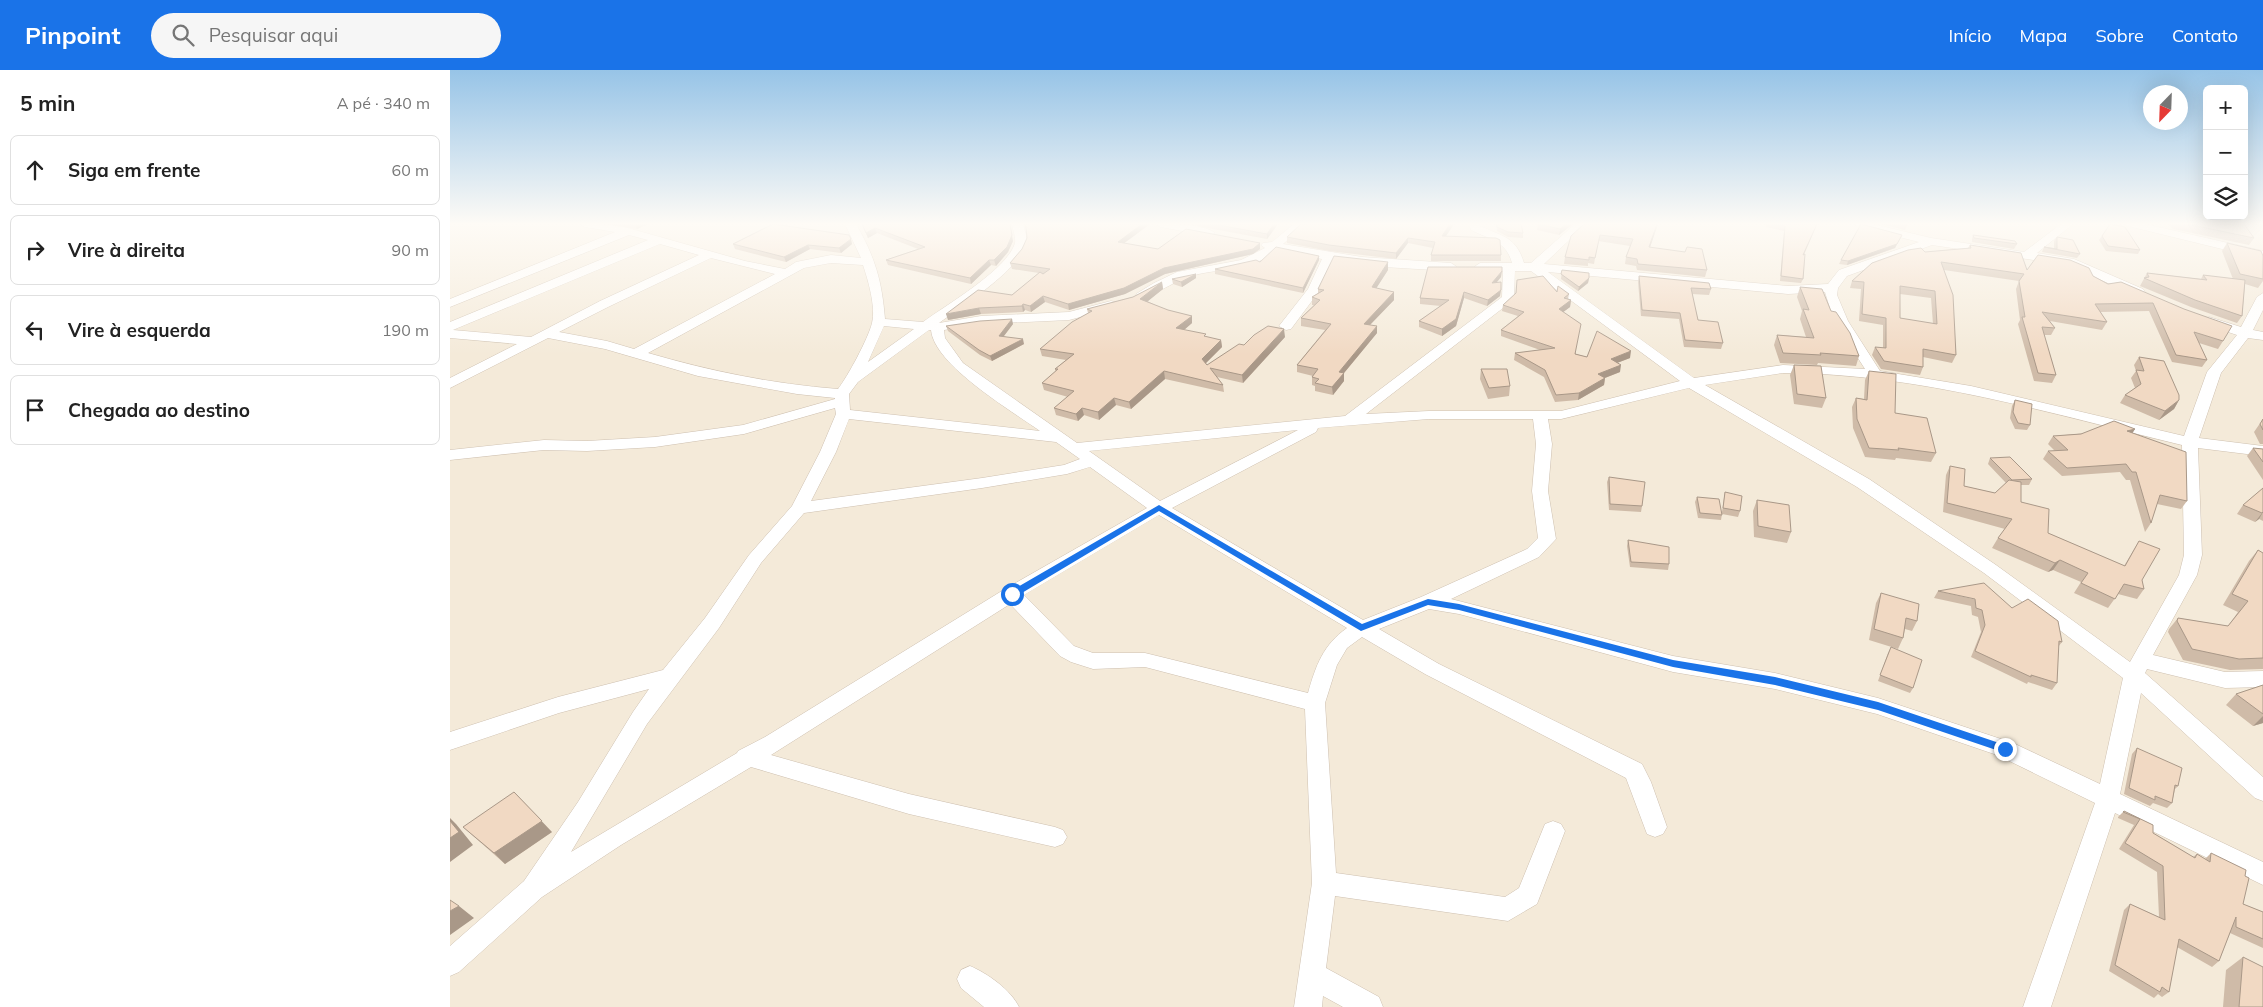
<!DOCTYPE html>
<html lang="pt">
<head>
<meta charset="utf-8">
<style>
	body { margin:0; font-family:Mulish,sans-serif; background:#f6f6f6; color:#222 }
	.controls { position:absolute; right:15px; top:15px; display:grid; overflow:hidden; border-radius:8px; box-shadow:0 5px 20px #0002 }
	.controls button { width:45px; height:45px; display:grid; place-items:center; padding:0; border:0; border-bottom:1px solid #e0e0e0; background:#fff; color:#222; font:25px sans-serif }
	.compass { position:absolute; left:1693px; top:15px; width:45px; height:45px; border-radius:50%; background:#fff; box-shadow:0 5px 20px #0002; rotate:203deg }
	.stop { position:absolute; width:15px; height:15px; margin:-11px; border:4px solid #1a73e8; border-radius:50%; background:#fff }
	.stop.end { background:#1a73e8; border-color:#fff; box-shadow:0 1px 5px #0008 }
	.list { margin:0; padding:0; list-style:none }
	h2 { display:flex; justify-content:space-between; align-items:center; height:65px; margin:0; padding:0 20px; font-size:21px }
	h2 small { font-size:16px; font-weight:400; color:#767676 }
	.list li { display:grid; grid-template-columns:32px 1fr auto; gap:15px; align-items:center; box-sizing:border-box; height:70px; margin:0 10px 10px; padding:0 10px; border:1px solid #e0e0e0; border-radius:8px }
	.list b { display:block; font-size:19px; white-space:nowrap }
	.list em { font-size:16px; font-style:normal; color:#767676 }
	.icon { flex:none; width:28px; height:28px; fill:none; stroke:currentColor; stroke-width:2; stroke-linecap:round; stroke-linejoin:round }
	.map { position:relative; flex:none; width:1813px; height:937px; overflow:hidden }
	header { display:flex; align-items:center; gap:30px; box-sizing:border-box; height:70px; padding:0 25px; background:#1a73e8; color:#fff }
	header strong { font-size:24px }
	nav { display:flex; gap:28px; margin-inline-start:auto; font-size:18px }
	.search { width:350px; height:45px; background:#f6f6f6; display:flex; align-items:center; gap:12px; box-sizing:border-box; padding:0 18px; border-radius:28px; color:#767676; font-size:19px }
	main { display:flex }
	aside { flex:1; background:#fff }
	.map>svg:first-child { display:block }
	.residential { fill:#f4ead9 }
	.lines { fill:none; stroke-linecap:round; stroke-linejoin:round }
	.street-casing { stroke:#cec0b0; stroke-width:1 }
	.street { fill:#fff; fill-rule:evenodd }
	.wall { fill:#cfbba8; fill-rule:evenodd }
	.shaded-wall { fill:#a99888 }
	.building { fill:#f1d9c3; stroke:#a99888; fill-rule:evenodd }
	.route { fill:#1a73e8 }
</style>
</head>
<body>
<header>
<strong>Pinpoint</strong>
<div class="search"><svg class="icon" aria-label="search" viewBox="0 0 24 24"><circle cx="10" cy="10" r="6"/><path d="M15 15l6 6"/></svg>Pesquisar aqui</div>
<nav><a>Início</a><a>Mapa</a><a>Sobre</a><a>Contato</a></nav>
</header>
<main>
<aside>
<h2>5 min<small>A pé · 340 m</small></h2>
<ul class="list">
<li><svg class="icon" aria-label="ahead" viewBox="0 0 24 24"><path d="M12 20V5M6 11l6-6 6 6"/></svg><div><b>Siga em frente</b></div><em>60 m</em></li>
<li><svg class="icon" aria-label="right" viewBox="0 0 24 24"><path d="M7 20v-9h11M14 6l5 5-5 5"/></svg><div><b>Vire à direita</b></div><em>90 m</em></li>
<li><svg class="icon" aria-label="left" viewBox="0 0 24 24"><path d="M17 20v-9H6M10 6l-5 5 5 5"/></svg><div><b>Vire à esquerda</b></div><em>190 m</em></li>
<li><svg class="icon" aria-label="arrive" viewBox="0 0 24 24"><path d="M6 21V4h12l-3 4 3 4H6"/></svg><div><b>Chegada ao destino</b></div></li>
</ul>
</aside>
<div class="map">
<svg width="1813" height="937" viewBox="0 0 1813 937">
	<rect width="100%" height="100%" fill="#fcf7eb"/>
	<path class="residential" d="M0 154H1813V937H0Z"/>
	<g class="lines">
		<defs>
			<path id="street" d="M130 154H153L178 158 295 191 335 199 346 192 381 185 411 188 395 154H406C425 187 432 211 435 249L473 252C496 235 557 200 565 173 566 168 563 160 562 154H573C574 159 578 167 576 173 570 200 512 236 489 253L531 246 619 242 661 231 665 232 667 235 665 238 619 250 531 254 494 260 495 268 513 293 627 373 895 346 1052 227 1053 201H1030L1024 197 1030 193H1062C1056 171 1041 170 1021 160L1019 154H1029L1030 156C1054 167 1066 167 1074 193H1081L1125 154H1136L1094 194 1338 216 1378 214 1389 200 1469 172 1406 156 1405 154H1423L1481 168 1574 182 1611 154H1623L1587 183 1624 189 1693 219 1695 222 1693 225H1685L1617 195 1482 175 1397 206 1388 218 1387 225 1398 251 1430 301 1521 316 1734 366 1757 302 1787 265 1754 254 1752 251 1759 247 1791 257 1807 227 1813 223V240L1803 260 1813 262V270L1798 268 1771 303 1749 368 1813 376V386L1748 378 1752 485 1747 505 1703 585 1775 602 1813 601V617L1775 618 1697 599 1695 603 1813 707V731L1805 728 1691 623 1670 724 1813 792V815L1665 743 1601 937H1573L1645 733 1547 685 1427 644 1325 619 1223 602 1009 544 979 539 929 559 989 594 1192 694 1201 712 1217 757 1213 764 1205 767 1197 764 1176 708 975 604 912 567 897 578 887 595 875 633 886 803 1055 827 1069 818 1095 754 1103 751 1111 754 1115 761 1087 834 1058 851 885 826 876 898 929 927 933 937H893L873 926 872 937H844L862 813 855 639 695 597 643 599 621 592 610 586 560 534 321 685 459 724 605 757 613 760 617 767 613 774 605 777 459 744 301 697 171 775 92 827 9 902 0 906V876L74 811 128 732 183 642 199 619 109 643 0 680V662L108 627 213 600 255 548 299 485 342 436 370 382 386 344 385 338 294 364 205 377 137 381 94 380 0 390V380L94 370 137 371 205 367 293 355 385 329V328L347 324 248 306 155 279 98 268 0 318V308L67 274 0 268V252L198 170 179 165 0 237V229L165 162 135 157ZM210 174 249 185 150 231 81 267 3 260ZM261 188 325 204 184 279 157 271 109 262 158 237ZM381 193 413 195C418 210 426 237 422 253 418 269 398 306 388 319 323 314 260 301 198 283L354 198ZM1065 201H1081L1230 311 1111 341H979L916 344 1062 231 1064 228ZM1098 202 1338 224 1375 222 1384 251 1415 299 1333 295 1244 308ZM434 256 464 259 418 292ZM479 260H481C484 295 562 341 590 361L400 340 399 324 408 312ZM1333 303C1469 303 1601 344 1732 375L1734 485 1729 505 1680 592 1546 495 1419 409 1255 315ZM1239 318 1407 417 1534 503 1673 608 1650 714 1563 673 1428 628 1325 603 1223 586 1001 529 1089 487 1106 469 1098 421 1102 374 1098 349H1111ZM399 349 606 372 630 389 614 395 532 408 361 431 386 382ZM979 349H1083L1086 374 1082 421 1088 468 1077 479 971 527 913 550 722 438 866 362 868 358ZM848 360 710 431 639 381ZM640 397 697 438 555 519 315 667 288 681 287 683 121 782 197 654 269 558 311 493 354 443 532 418 617 404ZM709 445 897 558C873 575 866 595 858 623L695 583H643L624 576 574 525Z
				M705 154C718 153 755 154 765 163L759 166 711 157Z
				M844 154H856L833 174 912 187 1001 193 1007 197 1001 201 934 197 883 190 870 220 841 259 836 260 829 256 858 219 872 189 826 180C801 203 768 197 738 207 725 211 699 229 688 227L686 224 704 213 727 202 791 190 815 178 811 175 813 173 822 172Z
				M1676 154H1695L1813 181V189L1678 156Z
				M520 896C537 903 561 920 569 937H534L511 918 507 909 511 900Z"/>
		</defs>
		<use href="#street" class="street-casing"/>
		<use href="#street" class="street"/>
	</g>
	<path class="wall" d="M156 154H198L187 159Z
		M412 154 563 171 558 182 546 196 541 195 521 214 438 195 436 190 468 179 427 163 418 168Z
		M574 154H700L674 173 708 179H810L803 184 715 204 675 224 619 240 595 232 581 242 575 240 573 242 531 244 498 250 562 225 589 203 562 199 560 193 572 179 577 168 576 160Z
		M746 154H828L817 169 747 156V154Z
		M1004 154 996 166 1051 185V191H981V185L983 178 958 173 946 189 879 181 837 173V167Z
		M1046 154H1071L1073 163V168L1058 167 1047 161Z
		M1088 154H1123L1109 165 1087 160Z
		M1134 154H1208L1200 177 1257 200 1255 207 1187 200 1186 196 1175 194 1176 187 1180 176 1148 171 1144 194 1138 193V196L1114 194 1115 187Z
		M1316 154H1367L1354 185 1353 209 1351 213 1330 211 1334 161 1316 157Z
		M1430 154H1458L1455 160Z
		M1718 154H1794L1804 168 1799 175 1723 159Z
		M1452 165 1445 178 1397 195 1389 194 1391 190Z
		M1523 165 1567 174 1564 179 1522 172V169Z
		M1652 166 1690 180 1688 184 1656 181 1649 170Z
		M1607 167 1630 184 1627 188 1592 182 1594 177 1604 179V171Z
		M1777 173 1813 186V211L1808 218 1795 214 1792 246 1787 253 1741 237 1690 216 1697 203 1751 209 1753 205 1783 209 1772 181Z
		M283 174H402L391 183 360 179 336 192 285 179Z
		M1520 175 1577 200 1643 206 1658 214 1671 212 1773 271 1768 279 1749 273 1757 290 1752 297 1722 292 1699 241 1650 242 1657 252 1652 260 1600 251 1605 258 1601 265H1594L1606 305 1602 313 1584 311 1568 254 1570 250 1566 219 1569 211 1494 200 1506 285 1502 293 1473 287V297L1470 305 1431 299 1422 285 1425 277 1433 278V255L1409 251 1411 219 1400 218 1402 211 1475 182 1518 178ZM1450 224 1481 228 1483 254 1450 248Z
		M869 186V190L853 223 765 204V199L810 192Z
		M938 200 926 218 944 222V230L920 255 927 263 894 303V311L883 325 865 321V316L862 315V307L863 306 847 302V295L875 260 851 256V248L864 235H862V227L868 223V219Z
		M1112 200 1139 208 1138 213 1128 221 1111 209Z
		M1189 206 1261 219 1259 225 1242 224 1248 250 1273 273 1271 279 1234 277 1229 249 1191 246 1188 212Z
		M1051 207 1047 212 1050 226 1037 236 1014 228 1006 256 992 266 969 257V251L991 236 970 234V228Z
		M746 208 732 217 723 214 722 209Z
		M712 212 713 219 697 231 742 253 734 260 757 267 771 270 772 277 756 293 757 295 794 275 835 267 793 313 767 307 773 315 774 322 715 309 681 339 666 335 649 350 634 345 628 351 606 345 604 338 618 327 594 320 592 313 606 302 605 299 616 290 592 286 590 279 638 243 637 239 683 227Z
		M1350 217 1381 241 1409 286 1406 296 1368 293 1367 295 1330 293 1324 275 1327 265 1356 267 1350 249 1352 241 1347 227Z
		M1107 222 1119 224 1118 229 1121 230 1120 237 1113 242 1126 284 1137 287 1180 288 1167 293 1170 302 1155 308 1154 315 1128 330 1105 332 1094 307 1064 290 1065 283 1090 280 1051 266V260L1068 246 1052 241 1053 235Z
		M563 254 554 266 574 274 542 291 530 285 498 261 496 256Z
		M1689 287 1729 330 1724 339 1709 350 1670 333 1675 325 1685 318 1681 308 1686 301 1684 295Z
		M1344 295 1376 328 1372 338 1344 334 1340 305Z
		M1031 299 1060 316 1059 326 1038 329 1030 309Z
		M1419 301 1445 343 1486 383 1481 392 1446 388 1445 390 1415 387 1403 358 1402 337 1406 328 1414 329 1415 310Z
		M1565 330 1580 355 1577 360 1565 359 1560 348 1562 336Z
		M1813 349V374H1810L1804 362Z
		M1685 359 1682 363 1737 431 1731 439 1707 434 1701 453 1695 462 1680 410H1676L1670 402 1612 406 1593 389 1598 381H1605L1598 374 1603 366Z
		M1803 378 1813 379V410L1797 386Z
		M1540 388 1582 409 1579 415H1571V432L1598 463 1674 496 1689 471 1692 510 1694 519 1687 529 1668 524 1658 538 1624 523 1631 512 1603 500 1598 502 1542 478 1548 468 1555 459 1493 442 1496 405 1500 396 1514 416 1545 423 1556 413 1538 394Z
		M1159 407 1192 436 1191 442 1159 440 1157 412Z
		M1813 418V451L1809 449 1805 452 1787 444 1793 435Z
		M1275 422 1290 441 1288 447 1272 444 1271 450 1248 448 1245 432 1247 427 1272 442 1274 428Z
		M1307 430 1341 462 1337 473 1304 467 1303 441Z
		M1178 470 1219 494 1218 500 1180 497 1177 476Z
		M1808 480 1813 483V599L1780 600 1733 590 1718 562 1719 559 1728 548 1778 556 1788 542 1773 535 1799 491Z
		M1488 521 1562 538 1612 572 1608 577 1607 613 1602 620 1578 612 1577 614 1521 587 1531 562 1528 547 1522 545 1521 536 1484 528Z
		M1431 523 1467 551 1462 561 1455 559 1453 568 1448 579 1419 570 1426 533Z
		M1441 577 1463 618 1460 623 1428 611 1438 583Z
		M1813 615V653L1803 656 1776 635 1786 624Z
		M1687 678 1728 716 1725 719 1722 733 1717 738 1703 733 1700 736 1674 724 1682 684Z
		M1674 741 1703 755V763L1743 787 1747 784 1755 789 1761 783 1793 834 1813 842V878L1780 863 1769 891 1762 897 1727 877 1719 922 1712 927 1708 924 1704 928 1659 901 1674 840 1680 834 1709 847 1707 802 1669 779 1684 755 1668 748V747Z
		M13 757 102 762 55 794Z
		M1793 887 1813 937H1773L1776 900Z"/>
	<path class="shaded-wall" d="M185 154H198L187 159Z
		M560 154 563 171 558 182 546 196 544 190Z
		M692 154H700L669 177 668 172Z
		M824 154H828L817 169V164Z
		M1000 154H1004L992 172V166Z
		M1116 154H1123L1109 165 1110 159Z
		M1207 154H1208L1198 183 1199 177Z
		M425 158 427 163 418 168 416 163Z
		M1452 165 1445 178 1397 195 1398 191Z
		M958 168V173L946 189V183Z
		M401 169 402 174 391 183 389 178Z
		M810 173V179L803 184 715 204 675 224 619 240 618 234 714 198Z
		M358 175 360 179 336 192 334 187Z
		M869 186V190L853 223V218Z
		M539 190 541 195 521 214 520 208Z
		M938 192V200L922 225V217Z
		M1052 201 1051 207 1041 219 1042 213Z
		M746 204V208L732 217 731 212Z
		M1139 208 1138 213 1128 221 1129 217Z
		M712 212 713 219 692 236 690 229Z
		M1051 220 1050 226 1037 236 1038 230Z
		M944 222V230L914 261V254Z
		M1014 222V228L1006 256 992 266V259Z
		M593 226 595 232 581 242 580 236Z
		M1121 230 1120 237 1108 246 1109 239Z
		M573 234 575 240 573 242 572 236Z
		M529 238 531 244 498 250 496 244Z
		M742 246V253L727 266 726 258Z
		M562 249 563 254 550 271 549 266Z
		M927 256V263L894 303V311L883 325 882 317 889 302Z
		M834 259 835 267 793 313 792 305Z
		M573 269 574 274 542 291 540 286Z
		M771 270 772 277 753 296 752 289Z
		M1181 281 1180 288 1159 296 1161 289Z
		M1171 295 1170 302 1147 311 1148 304Z
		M714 301 715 309 681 339 679 332Z
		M1155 308 1154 315 1128 330 1129 323Z
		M664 328 666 335 649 350 648 342Z
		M1729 330 1724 339 1709 350 1715 341Z
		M632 338 634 345 628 351 626 344Z
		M1685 359 1680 367 1677 361Z
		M1813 442 1809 449 1805 452 1812 443Z
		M1610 490 1603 500 1598 502 1605 493Z
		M1813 646V653L1803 656Z
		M64 722 102 762 55 794 44 783Z
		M0 748 6 754 23 775 0 792Z
		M9 836 24 848 0 865V841Z"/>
	<path class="building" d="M323 154 399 165 401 169 389 178 358 175 334 187 283 174Z
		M412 154H560L562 165 557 177 544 190H539L520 208 436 190 475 177 425 158 416 163Z
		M575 154H692L668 172 708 179 736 159 810 173 803 179 714 198 674 218 618 234 593 226 580 236 573 234 572 236 529 238 496 244 528 220 562 225 590 202 593 204 600 199 560 193 572 179 577 168 576 157Z
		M763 154H824L817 164Z
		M851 154H1000L992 166 1046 168 1050 170 1051 185H981L985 172 958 168 946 183 879 175 837 167Z
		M1047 154H1071L1073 163 1058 162 1047 157Z
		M1088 154H1116L1110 159Z
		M1134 154H1207L1199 177 1235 182 1237 177 1252 179 1257 200 1188 194 1187 189 1176 187 1183 169 1150 165 1145 188 1139 187V190L1115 187 1121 166Z
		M1323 154H1367L1353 185 1355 184 1353 209 1331 206 1335 156Z
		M1411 154 1452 165 1447 174 1398 191 1391 190Z
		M1660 154 1675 157 1690 180 1658 176 1652 166Z
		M1737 154H1794L1804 168Z
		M1523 165 1565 171 1567 174 1524 168Z
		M1607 167 1623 170 1630 184 1594 177 1607 179Z
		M1777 173 1811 181 1813 186V209L1790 204Z
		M1520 175 1571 183 1577 200 1588 185 1620 190 1639 198 1643 206 1658 214 1671 212 1734 239 1782 256 1773 271 1744 262 1757 290 1726 285 1703 233 1645 234 1657 252 1592 242 1605 258 1592 257 1606 305 1588 303 1572 247H1575L1569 211 1574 204 1491 192 1503 225 1506 285 1473 279V297L1434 291 1425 277 1436 278V248L1412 244 1414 212 1402 211 1422 193 1458 180 1471 178 1475 182 1521 178ZM1450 216 1485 221 1487 254 1450 248Z
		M826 177 869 186 853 218 765 199 806 190 810 192Z
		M884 186 938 192 922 217 944 222 914 254 927 256 889 302 894 303 882 317 865 313 869 309 862 307 868 299 847 295 881 254 851 248 870 230 862 227 874 220 868 219Z
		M978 197H1052V201L1042 213 1051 212V220L1038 230 1014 222 1006 249 992 259 969 251 999 230 970 228Z
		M1112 200 1139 203V208L1129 217 1111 204Z
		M1697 203 1757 210 1753 205 1795 210 1792 246 1745 230 1694 208 1699 207Z
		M746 204 731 212 722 209Z
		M1093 206 1107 222 1108 216 1119 224 1114 228 1121 230 1109 239 1131 254 1125 284 1137 287 1147 261 1181 281 1161 289 1171 295 1148 304 1155 308 1129 323 1106 325 1095 300 1065 283 1105 278 1051 260 1074 242 1053 235 1066 223 1067 210Z
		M1189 206 1259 213 1261 219 1241 218 1248 250 1268 252 1273 273 1235 270 1230 243 1192 240Z
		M712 212 690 229 718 240 742 246 726 258 756 264 754 266 771 270 752 289 757 295 789 274 794 275 804 265 818 256 834 259 792 305 760 298 773 315 714 301 679 332 664 328 648 342 632 338 626 344 604 338 624 321 592 313 608 299H605L624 284 590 279 622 252 642 241 637 239 683 227Z
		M1350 217 1372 219 1381 241 1386 242 1400 263 1409 286 1370 283 1371 285 1333 283 1327 265 1364 268 1353 239 1359 240Z
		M562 249 549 266 573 269 540 286 529 280 496 256 530 251Z
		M1689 287 1714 291 1729 325V330L1715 341 1675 325 1691 314 1686 300 1694 301Z
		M1344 295 1371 296 1376 328 1347 324Z
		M1031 299H1057L1060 316 1039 318Z
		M1419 301 1446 304 1445 343 1477 348 1486 383 1448 378 1449 380 1419 378 1407 349 1406 328 1417 330Z
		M1565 330 1582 334 1580 355 1568 353 1563 342Z
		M1813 349V360L1810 354Z
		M1664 351 1685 359 1677 361 1736 382 1737 431 1710 425 1701 453 1686 402H1682L1676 394 1617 398 1598 381 1618 380 1603 366 1631 364Z
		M1803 378 1813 379V392Z
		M1560 387 1582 409 1562 410 1540 388Z
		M1500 396 1515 399 1514 416 1545 423 1559 410 1571 412V432L1599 439 1598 463 1675 496 1689 471 1710 479 1692 510 1694 519 1674 514 1665 529 1631 513 1638 503 1610 490 1605 493 1548 468 1562 449 1497 433Z
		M1159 407 1195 412 1192 436 1160 434Z
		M1813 418V442L1812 443 1793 435Z
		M1275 422 1292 426 1290 441 1273 438Z
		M1247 427 1269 429 1272 445 1250 443Z
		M1307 430 1339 435 1341 462 1308 456Z
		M1178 470 1219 477V494L1181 492Z
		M1808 480 1813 483V588L1789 589 1742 579 1727 551 1728 548 1778 556 1798 531 1782 524Z
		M1534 513 1562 538 1578 529 1608 551 1612 572 1609 571 1607 613 1581 605V607L1525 581 1535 555 1532 540 1526 538 1525 529 1488 521Z
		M1431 523 1469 534 1467 551 1456 548 1453 568 1424 559Z
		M1441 577 1472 590 1463 618 1430 605Z
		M1813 615V644L1786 624Z
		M1687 678 1732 698 1728 716 1725 715 1722 733 1705 726V730L1679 718Z
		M64 722 92 751 44 783 13 757Z
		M1674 741 1703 755V763L1745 788 1747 784 1760 792 1761 783 1796 800 1795 806 1799 808 1793 834 1813 842V869L1786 857V847L1769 891 1729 869 1719 922 1712 917 1710 922 1665 895 1680 834 1715 850 1713 796 1675 773 1690 749 1673 742Z
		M0 751 9 762 0 768Z
		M0 830 9 836 0 841Z
		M1793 887 1813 897V937H1789Z"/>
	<linearGradient id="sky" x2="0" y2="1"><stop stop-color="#97c4e7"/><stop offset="0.54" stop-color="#fefbf6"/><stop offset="1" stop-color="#fefbf6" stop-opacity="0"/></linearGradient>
	<rect width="1813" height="285" fill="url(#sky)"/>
	<path class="route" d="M709 435 912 554 978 529 1009 534 1223 590 1325 607 1428 632 1558 676 1560 679 1555 683 1428 640 1325 615 1223 597 1009 540 978 535 911 561 709 441 565 527H559V522Z"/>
</svg>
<div class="controls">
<button>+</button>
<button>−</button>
<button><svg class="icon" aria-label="layers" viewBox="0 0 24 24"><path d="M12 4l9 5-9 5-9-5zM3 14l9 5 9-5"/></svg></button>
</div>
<svg class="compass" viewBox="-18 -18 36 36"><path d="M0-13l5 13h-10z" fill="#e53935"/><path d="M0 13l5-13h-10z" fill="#767676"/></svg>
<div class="stop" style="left:562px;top:524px"></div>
<div class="stop end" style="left:1555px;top:679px"></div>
</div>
</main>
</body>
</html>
